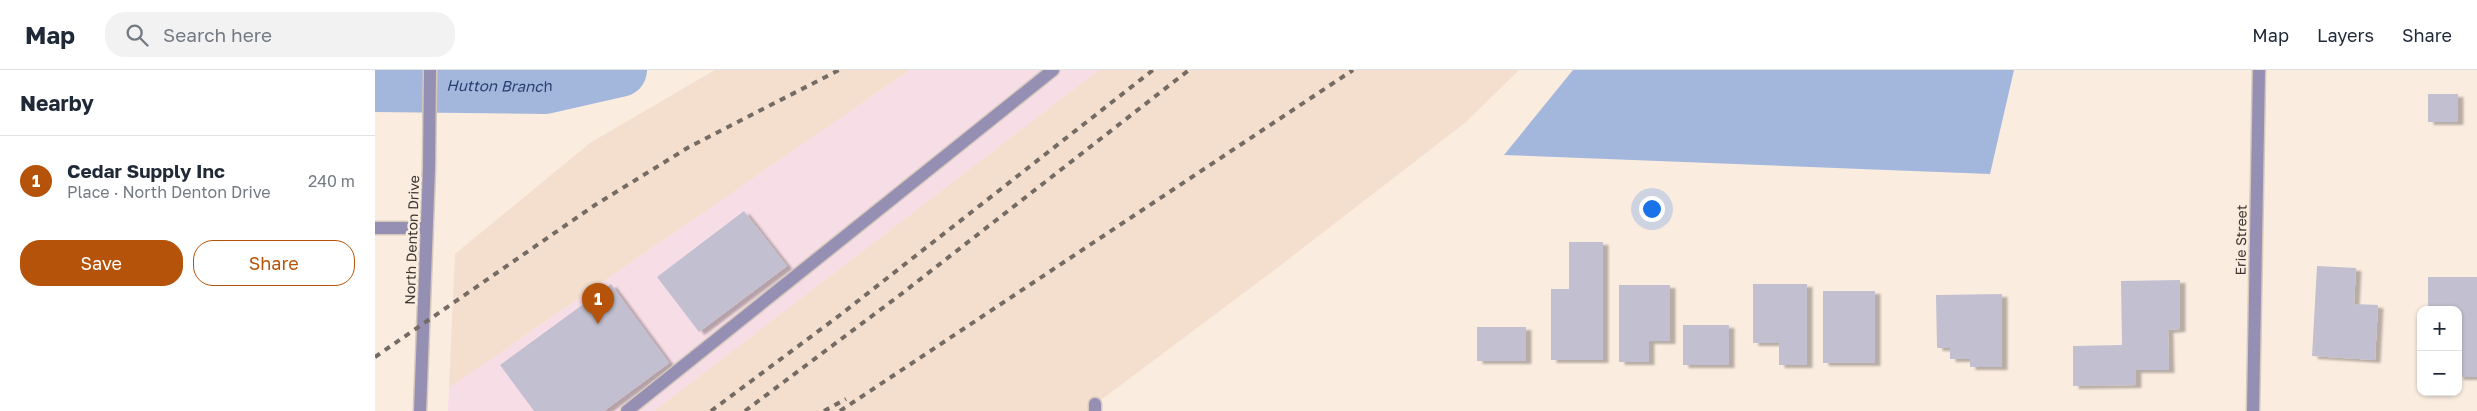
<!DOCTYPE html>
<html lang="en">
<head>
<meta charset="utf-8">
<style>
	body { margin:0; font-family:"Golos Text",sans-serif; background:#f2f2f3; color:#1f2937 }
	.controls { position:absolute; right:15px; bottom:15px; display:grid; overflow:hidden; border-radius:10px; box-shadow:0 1px 4px #0004 }
	.controls button { width:45px; height:45px; display:grid; place-items:center; padding:0; border:0; border-bottom:1px solid #e0e1e3; background:#fff; color:#1f2937; font:25px sans-serif }
	.you { position:absolute; left:1276px; top:138px; width:18px; height:18px; margin:-12px; border:4px solid #fff; border-radius:50%; background:#1a73e8; box-shadow:0 0 0 8px #1a73e833 }
	.badge { display:grid; place-items:center; width:32px; height:32px; border-radius:50%; background:#b45309; color:#fff; font-size:16px; font-weight:700 }
	.pin { position:absolute; translate:-50% -41px; filter:drop-shadow(0 1px 2px #0008) }
	.pin::after { content:''; position:absolute; top:26px; width:18px; height:15px; background:inherit; clip-path:polygon(0 0,100% 0,50% 100%) }
	.list { margin:0; padding:0; list-style:none }
	h2 { display:flex; justify-content:space-between; align-items:center; height:65px; margin:0; padding:0 20px; font-size:21px }
	h2 small { font-size:16px; font-weight:400; color:#747a83 }
	.list li { display:grid; grid-template-columns:32px 1fr auto; gap:15px; align-items:center; box-sizing:border-box; height:90px; padding:0 20px; border-top:1px solid #e0e1e3 }
	.list b { display:block; font-size:19px; white-space:nowrap }
	.list p { margin:0; font-size:16px; white-space:nowrap; color:#747a83 }
	.list em { font-size:16px; font-style:normal; color:#747a83 }
	.actions { display:flex; gap:10px; padding:15px 20px }
	.actions a { flex:1; padding:11px 0; border:1px solid #b45309; border-radius:20px; text-align:center; font-size:18px; color:#b45309 }
	.actions .main { background:#b45309; color:#fff }
	.icon { flex:none; width:28px; height:28px; fill:none; stroke:currentColor; stroke-width:2; stroke-linecap:round; stroke-linejoin:round }
	.map { position:relative; flex:none; width:2102px; height:341px; overflow:hidden }
	header { display:flex; align-items:center; gap:30px; box-sizing:border-box; height:70px; padding:0 25px; background:#fff; border-bottom:1px solid #e0e1e3 }
	header strong { font-size:24px }
	nav { display:flex; gap:28px; margin-inline-start:auto; font-size:18px }
	.search { width:350px; height:45px; background:#f2f2f3; display:flex; align-items:center; gap:12px; box-sizing:border-box; padding:0 18px; border-radius:20px; color:#747a83; font-size:19px }
	main { display:flex }
	aside { flex:1; background:#fff }
	.map>svg:first-child { display:block }
	.built { fill:#f4decd }
	.industrial { fill:#f7dde6 }
	.water { fill:#a3b7dc }
	.lines { fill:none; stroke-linecap:round; stroke-linejoin:round }
	.river { stroke:#a3b7dc; stroke-width:54 }
	.building { fill:#c2c0d0; filter:url(#shadow) }
	.minor-casing { stroke:#d5c8bd; stroke-width:15 }
	.minor { stroke:#958fb3; stroke-width:12 }
	.rail { stroke:#746b64; stroke-width:4; stroke-dasharray:6 6; stroke-linecap:butt }
	.labels { text-anchor:middle; stroke-width:5; stroke-linejoin:round; paint-order:stroke }
	.street-label { font-size:14px; fill:#3c3631; stroke:#fbece0 }
	.water-label { font-size:15px; font-style:italic; fill:#294171; stroke:#fbece0 }
</style>
</head>
<body>
<header>
<strong>Map</strong>
<div class="search"><svg class="icon" aria-label="search" viewBox="0 0 24 24"><circle cx="10" cy="10" r="6"/><path d="M15 15l6 6"/></svg>Search here</div>
<nav><a>Map</a><a>Layers</a><a>Share</a></nav>
</header>
<main>
<aside>
<h2>Nearby<small></small></h2>
<ul class="list">
<li><span class="badge">1</span><div><b>Cedar Supply Inc</b><p>Place · North Denton Drive</p></div><em>240 m</em></li>
</ul>
<div class="actions"><a class="main">Save</a><a>Share</a></div>
</aside>
<div class="map">
<svg width="2102" height="341" viewBox="0 0 2102 341">
	<defs>
		<filter id="shadow"><feDropShadow dx="5.5" dy="3" stdDeviation="1" flood-color="#0004"/></filter>
	</defs>
	<rect width="100%" height="100%" fill="#fbece0"/>
	<path class="built" d="M340 0H535L74 318 80 184 215 73Z
		M724 0H1144L1091 52 906 195 711 341H279Z"/>
	<path class="industrial" d="M535 0H724L279 341H73L74 318Z"/>
	<path class="water" d="M1198 0H1639L1615 104 1129 85Z"/>
	<g class="lines">
		<path class="river" id="s1" d="M0 15 170 17 245 0"/>
	</g>
	<path class="building" d="M2053 24H2083V52H2053Z
		M369 141 412 196 324 262 282 207Z
		M1194 172H1228V290H1176V219H1194Z
		M1942 196 1981 198 1979 234 2003 235 2000 290 1937 286Z
		M2053 207H2102V307H2083V240H2053Z
		M1805 210V259L1793 260 1794 300H1761V315L1698 316V276L1747 275 1746 211Z
		M236 214 294 293 229 341H159L125 295Z
		M1378 214H1432V295H1404V273H1378Z
		M1244 215H1295V271H1274V292H1244Z
		M1448 221H1500V293H1448Z
		M1627 224V297H1595V289H1575V278H1562L1561 225Z
		M1308 255H1354V295H1308Z
		M1102 257H1151V291H1102Z"/>
	<g class="lines">
		<defs>
			<path id="minor" d="M0 158H51
				M45 341 54 98 55 0
				M252 341 678 0
				M720 341V334
				M1878 341 1884 0"/>
		</defs>
		<use href="#minor" class="minor-casing"/>
		<use href="#minor" class="minor"/>
		<path class="rail" d="M0 287 220 135 314 77 464 0
			M336 341 465 245 778 0
			M370 341 525 225 814 0
			M449 341 471 329
			M465 341 978 0"/>
	</g>
	<g class="labels">
		<g class="street-label">
			<text transform="translate(37 170) rotate(-88)" y="5">North Denton Drive</text>
			<text transform="translate(1866 170) rotate(-89)" y="5">Erie Street</text>
		</g>
		<g class="water-label">
			<text dy="5" stroke="none"><textPath href="#s1" startOffset="124">Hutton Branch</textPath></text>
		</g>
	</g>
</svg>
<div class="controls">
<button>+</button>
<button>−</button>
</div>
<div class="you"></div>
<div class="pin badge" style="left:223px;top:254px">1</div>
</div>
</main>
</body>
</html>
